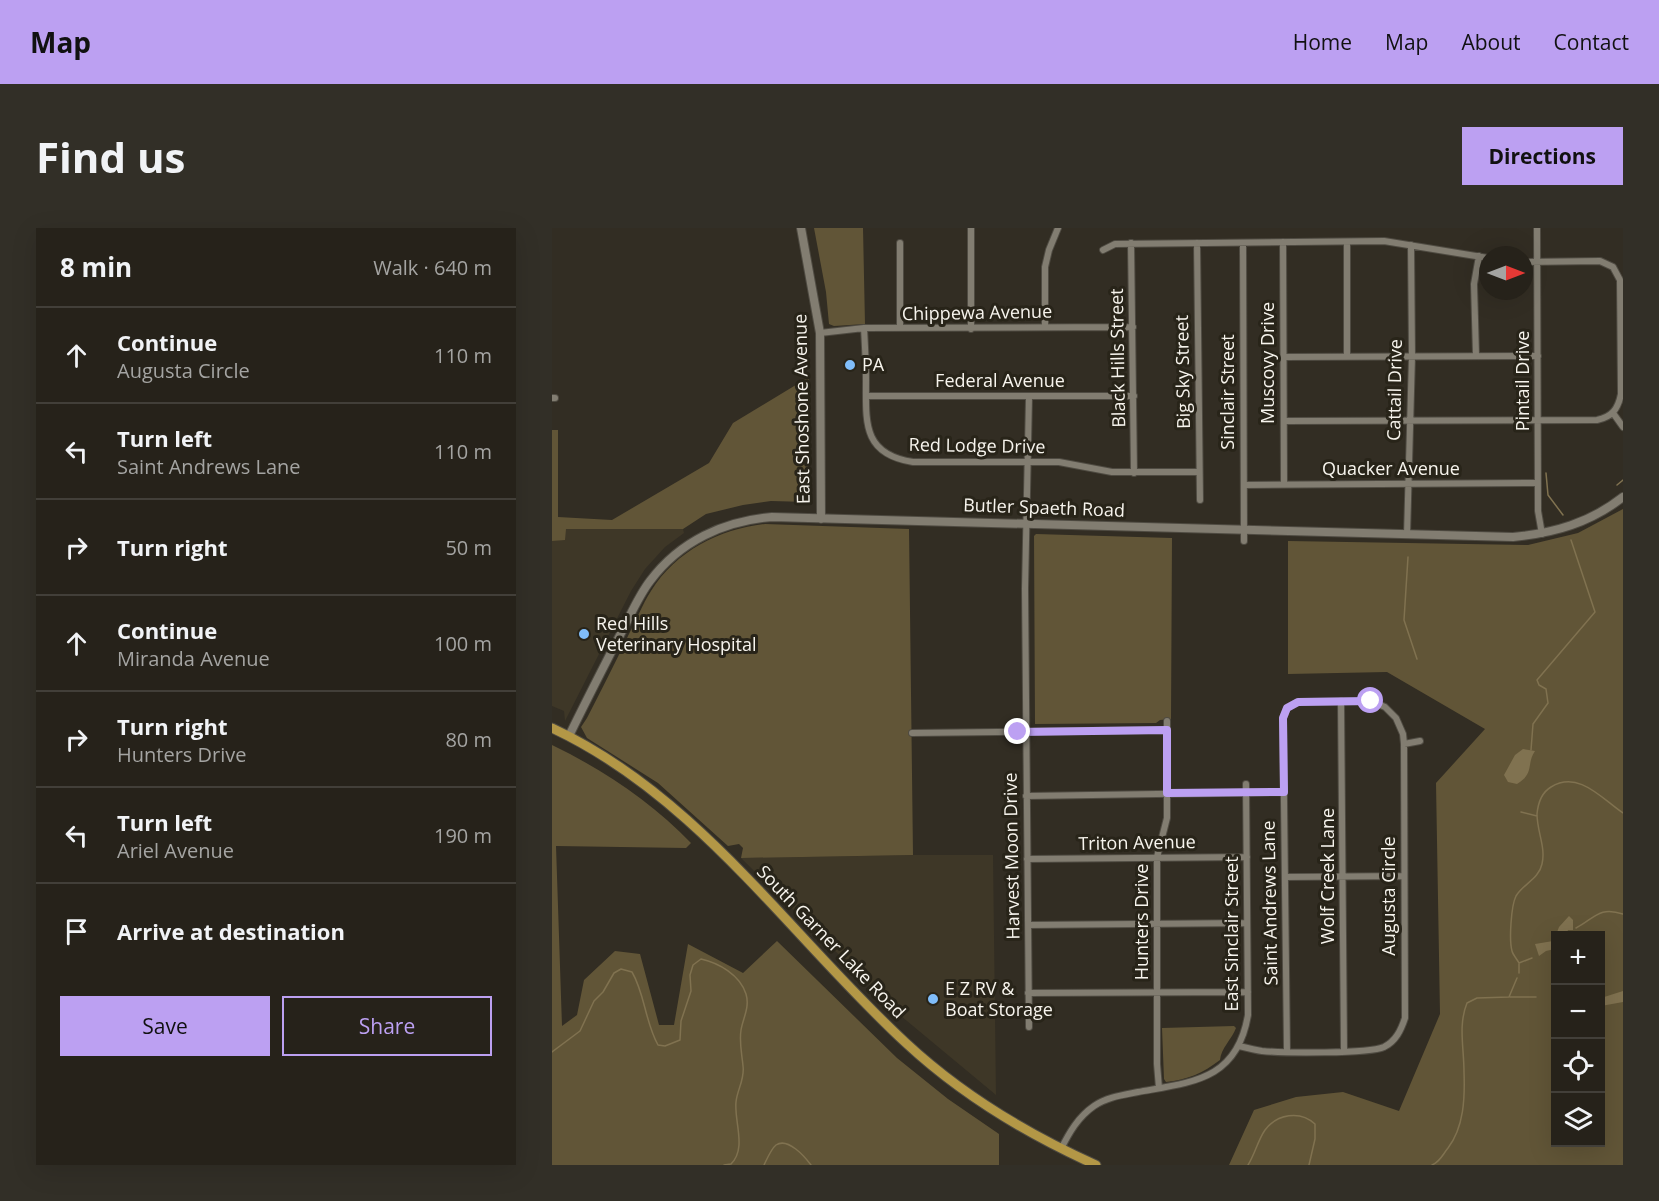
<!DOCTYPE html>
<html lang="en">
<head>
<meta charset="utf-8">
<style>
	body { margin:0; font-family:"Open Sans",sans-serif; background:#322f27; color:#f1f3f6 }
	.controls { position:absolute; right:18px; bottom:18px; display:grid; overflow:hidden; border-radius:0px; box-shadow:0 6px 24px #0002 }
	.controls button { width:54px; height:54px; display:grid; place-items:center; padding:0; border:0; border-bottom:2px solid #423f39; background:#26221a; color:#f1f3f6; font:30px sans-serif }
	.compass { position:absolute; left:927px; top:18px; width:54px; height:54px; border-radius:50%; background:#26221a; box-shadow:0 6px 24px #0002; rotate:90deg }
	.stop { position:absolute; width:18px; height:18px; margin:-14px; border:4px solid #bca0f2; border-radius:50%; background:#fff }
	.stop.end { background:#bca0f2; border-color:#fff; box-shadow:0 2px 6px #0008 }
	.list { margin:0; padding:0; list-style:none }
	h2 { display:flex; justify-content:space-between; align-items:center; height:78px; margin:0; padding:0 24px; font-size:26px }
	h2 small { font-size:20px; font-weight:400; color:#a4a4a2 }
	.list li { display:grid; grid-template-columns:39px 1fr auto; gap:18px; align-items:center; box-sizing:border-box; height:96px; padding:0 24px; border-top:2px solid #423f39 }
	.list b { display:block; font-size:22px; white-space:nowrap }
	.list p { margin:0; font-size:20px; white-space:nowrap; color:#a4a4a2 }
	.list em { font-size:20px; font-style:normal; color:#a4a4a2 }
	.actions { display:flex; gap:12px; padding:18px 24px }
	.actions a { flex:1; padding:14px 0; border:2px solid #bca0f2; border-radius:0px; text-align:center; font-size:21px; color:#bca0f2 }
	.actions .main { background:#bca0f2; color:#111 }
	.icon { flex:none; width:33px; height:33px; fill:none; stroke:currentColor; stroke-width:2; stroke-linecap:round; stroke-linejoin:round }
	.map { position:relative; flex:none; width:1071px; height:937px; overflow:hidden; border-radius:0px }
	header { display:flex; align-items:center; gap:36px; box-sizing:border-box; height:84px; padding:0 30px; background:#bca0f2; color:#111 }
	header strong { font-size:28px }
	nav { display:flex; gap:33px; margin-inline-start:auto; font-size:21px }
	.intro { display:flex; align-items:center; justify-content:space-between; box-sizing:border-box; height:144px; padding:0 36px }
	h1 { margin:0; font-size:42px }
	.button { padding:15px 27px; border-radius:0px; background:#bca0f2; color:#111; font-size:21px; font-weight:700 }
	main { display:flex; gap:36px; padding:0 36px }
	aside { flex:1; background:#26221a; border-radius:0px; box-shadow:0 6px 24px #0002 }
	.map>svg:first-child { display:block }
	.built { fill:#3e3727 }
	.green { fill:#615537; fill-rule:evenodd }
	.water { fill:#807250 }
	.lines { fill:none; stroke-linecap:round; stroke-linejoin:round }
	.stream { stroke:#807250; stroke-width:1.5 }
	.street-casing { stroke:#4f4b42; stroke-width:8 }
	.secondary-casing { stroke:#4f4b42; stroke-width:10 }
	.primary-casing { stroke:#4f4b42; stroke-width:11 }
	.street { stroke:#827d71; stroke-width:6 }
	.secondary { stroke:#827d71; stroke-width:8 }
	.primary { stroke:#b39746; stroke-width:9 }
	.route { stroke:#bca0f2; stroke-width:8 }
	.poi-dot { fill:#80bdfa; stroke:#282419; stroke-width:2 }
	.labels { text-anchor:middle; stroke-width:6; stroke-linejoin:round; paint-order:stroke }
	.street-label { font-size:18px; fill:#f7f4ed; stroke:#282419 }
	.poi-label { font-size:18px; fill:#f7f4ed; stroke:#282419; text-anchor:start }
</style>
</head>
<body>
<header>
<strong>Map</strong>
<nav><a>Home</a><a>Map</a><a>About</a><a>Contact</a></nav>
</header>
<div class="intro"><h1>Find us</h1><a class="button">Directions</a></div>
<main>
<aside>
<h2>8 min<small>Walk · 640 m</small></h2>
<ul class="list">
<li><svg class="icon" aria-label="ahead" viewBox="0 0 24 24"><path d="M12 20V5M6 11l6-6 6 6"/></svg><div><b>Continue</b><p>Augusta Circle</p></div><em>110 m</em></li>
<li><svg class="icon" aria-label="left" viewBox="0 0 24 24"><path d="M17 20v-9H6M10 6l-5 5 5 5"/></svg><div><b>Turn left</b><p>Saint Andrews Lane</p></div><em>110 m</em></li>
<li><svg class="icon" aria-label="right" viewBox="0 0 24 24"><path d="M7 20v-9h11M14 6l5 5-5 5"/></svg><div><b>Turn right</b></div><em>50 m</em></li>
<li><svg class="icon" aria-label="ahead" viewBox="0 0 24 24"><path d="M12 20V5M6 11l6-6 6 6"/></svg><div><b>Continue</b><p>Miranda Avenue</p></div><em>100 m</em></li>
<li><svg class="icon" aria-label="right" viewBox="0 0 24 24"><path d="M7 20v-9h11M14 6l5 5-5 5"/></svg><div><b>Turn right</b><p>Hunters Drive</p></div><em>80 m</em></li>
<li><svg class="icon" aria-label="left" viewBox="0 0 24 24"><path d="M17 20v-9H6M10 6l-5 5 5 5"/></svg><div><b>Turn left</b><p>Ariel Avenue</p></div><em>190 m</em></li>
<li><svg class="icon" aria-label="arrive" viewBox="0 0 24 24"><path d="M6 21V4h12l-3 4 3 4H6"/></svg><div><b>Arrive at destination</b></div></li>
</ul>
<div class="actions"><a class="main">Save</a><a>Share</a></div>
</aside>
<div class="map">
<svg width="1071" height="937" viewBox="0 0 1071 937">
	<rect width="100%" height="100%" fill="#322d23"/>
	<path class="built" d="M13 301H131L132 305 113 319 93 341 79 363 13 493 12 483 0 478V313L13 311Z
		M361 627H441L444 867 349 788 189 630Z"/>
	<path class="green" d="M262 0H311L313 96 282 98 277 96 274 64Z
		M257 149 256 274 219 273 191 277 154 286 131 301H14L13 312 0 313V202H6V289L60 292 157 235 181 195Z
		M1071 281V937H677L702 882 744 869 791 864 847 883 888 786 884 555 933 501 835 444 736 446V313L976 317 1026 305ZM1004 708H1048V914H1004Z
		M213 296 357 301 361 627 189 630 191 620 187 616 176 618 106 555 35 510 29 499 35 490C49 463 63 435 76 408 84 393 90 377 99 363 124 323 168 301 213 296Z
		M484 306 620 310 619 491 608 492 604 495 483 496 482 308Z
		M0 517C50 541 101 575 139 615L134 620 4 618 10 798 25 787 32 752 63 723 88 726 107 797H122L136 716 191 745 225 713 345 830 396 871 447 906V937H0Z
		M682 798 684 800C680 811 669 820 668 832 651 845 635 852 614 854L612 851 610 800Z"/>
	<path class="water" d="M971 521 983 523C974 536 983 545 965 556L956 554 952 547 963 527Z
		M1017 688 1021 692V702H1016L1014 707H1004L1007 699Z
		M1003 708V721L994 723 987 728 983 716 1001 713Z
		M1071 763V774L1049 778V770Z"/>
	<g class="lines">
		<path class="stream" d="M994 245 996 267 1011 287
			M1065 257 1071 252
			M856 329 852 392 865 431
			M979 522 981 496 996 475 994 461 987 457 985 452 1043 384 1019 312
			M969 584 985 588
			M1024 700C1043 690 1047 678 1071 686
			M980 730 967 735C965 731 961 727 960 723 957 712 959 678 964 668 971 656 987 651 990 636 994 619 985 604 985 586 986 575 989 565 999 559 1027 542 1050 571 1071 585
			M967 745V736
			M958 769H984
			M0 824 28 803 42 773 51 764 62 745 69 741 80 744C93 766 93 794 106 817L113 818 128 812 129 793 139 763 138 747 141 737 149 731C167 735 188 747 194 766 198 779 191 790 189 802 187 815 190 826 191 838 193 851 185 862 184 874 182 894 195 920 179 936L172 937
			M212 937C215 931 219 921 224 917 236 909 253 929 259 937
			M696 937C703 926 706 912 713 902 725 886 748 882 763 896V911L757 937
			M880 937C888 934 891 926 896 920 912 899 913 870 912 844 912 820 906 797 915 775L925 770 957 769 965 750"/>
		<defs>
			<path id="street" d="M985 0 986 283 990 306
				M731 14 732 256
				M795 14V128
				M348 15V100
				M579 15 582 245
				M645 15 648 272
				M691 15 692 313
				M551 22 563 16 832 13 936 30
				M493 99V39L497 22 506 0
				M312 100C313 118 314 135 314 152 314 194 310 226 361 234H507L560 244H647
				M419 101V0
				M268 105 312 100 581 99
				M924 127 922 56 927 28
				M731 129 986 128
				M314 168H582
				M0 170H3
				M1061 185 1071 199
				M732 193 1045 192C1060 189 1066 181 1069 166L1068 52 1061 39 1048 33 972 34
				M692 257 986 255
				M855 307 860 128 859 17
				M789 473 792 823
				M360 505 615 502
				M852 516 868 513
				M474 568 732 564
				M475 631 695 629
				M733 649 852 648
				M476 697 695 695
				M476 765 696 764
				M477 799 473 361 477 169
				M687 818C695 820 703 822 710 823 731 825 816 826 832 819 844 813 849 802 853 790L852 516 851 506 844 490 833 479 819 473 746 474 735 480 731 490 735 823
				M607 860 605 836V629L615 590V493
				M509 921C517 905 526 889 542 878 555 869 571 867 586 864 641 854 685 852 696 787L694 556"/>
			<path id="secondary" d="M249 0 268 105 269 291
				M17 508C33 475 50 442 67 409 77 391 85 370 98 353 128 313 172 293 220 289L961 309C1002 305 1038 295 1071 269"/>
			<path id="primary" d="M0 500C146 568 239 709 354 815 410 867 475 906 544 937"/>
		</defs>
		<use href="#street" class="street-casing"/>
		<use href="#secondary" class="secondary-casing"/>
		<use href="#primary" class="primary-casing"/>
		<use href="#street" class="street"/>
		<use href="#secondary" class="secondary"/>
		<use href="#primary" class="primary"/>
	</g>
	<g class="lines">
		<path class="route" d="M466 504 615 502V565L732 564 731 490 735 480 746 474 819 473"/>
	</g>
	<g class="poi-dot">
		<circle cx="298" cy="137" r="6"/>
		<circle cx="32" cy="406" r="6"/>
		<circle cx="381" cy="771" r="6"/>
	</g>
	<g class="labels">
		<g class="street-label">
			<text transform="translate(425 85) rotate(-1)" y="6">Chippewa Avenue</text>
			<text transform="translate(566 130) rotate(-91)" y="6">Black Hills Street</text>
			<text transform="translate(716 135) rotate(-90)" y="6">Muscovy Drive</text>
			<text transform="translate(631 144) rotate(-91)" y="6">Big Sky Street</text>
			<text x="448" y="159">Federal Avenue</text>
			<text transform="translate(971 153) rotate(-90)" y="6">Pintail Drive</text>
			<text transform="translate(843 162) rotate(-89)" y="6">Cattail Drive</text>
			<text transform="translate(676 164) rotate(-90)" y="6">Sinclair Street</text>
			<text transform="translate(250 181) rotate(-91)" y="6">East Shoshone Avenue</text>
			<text transform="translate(425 218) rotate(1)" y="6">Red Lodge Drive</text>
			<text x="839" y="247">Quacker Avenue</text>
			<text transform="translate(492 280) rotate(2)" y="6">Butler Spaeth Road</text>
			<text transform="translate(585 615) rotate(-1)" y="6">Triton Avenue</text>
			<text transform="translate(460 628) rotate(-91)" y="6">Harvest Moon Drive</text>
			<text transform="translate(776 648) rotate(-90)" y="6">Wolf Creek Lane</text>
			<text transform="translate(837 668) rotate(-90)" y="6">Augusta Circle</text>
			<text transform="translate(718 675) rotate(-91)" y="6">Saint Andrews Lane</text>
			<text transform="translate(590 694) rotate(-90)" y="6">Hunters Drive</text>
			<text transform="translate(680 706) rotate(-90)" y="6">East Sinclair Street</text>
			<text transform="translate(279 714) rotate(46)" y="6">South Garner Lake Road</text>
		</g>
		<g class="poi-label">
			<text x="310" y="143">PA</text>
			<text x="44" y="402">Red Hills<tspan x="44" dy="21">Veterinary Hospital</tspan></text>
			<text x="393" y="767">E Z RV &amp;<tspan x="393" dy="21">Boat Storage</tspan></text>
		</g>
	</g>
</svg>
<div class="controls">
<button>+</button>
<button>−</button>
<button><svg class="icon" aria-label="locate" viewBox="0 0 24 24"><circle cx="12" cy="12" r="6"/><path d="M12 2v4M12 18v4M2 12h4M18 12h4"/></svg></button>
<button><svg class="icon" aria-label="layers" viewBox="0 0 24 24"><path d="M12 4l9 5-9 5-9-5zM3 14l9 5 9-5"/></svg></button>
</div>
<svg class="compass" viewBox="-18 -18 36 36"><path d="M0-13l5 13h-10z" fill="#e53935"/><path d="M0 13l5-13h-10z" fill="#a4a4a2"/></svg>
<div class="stop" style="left:819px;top:473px"></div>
<div class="stop end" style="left:466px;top:504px"></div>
</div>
</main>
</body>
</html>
